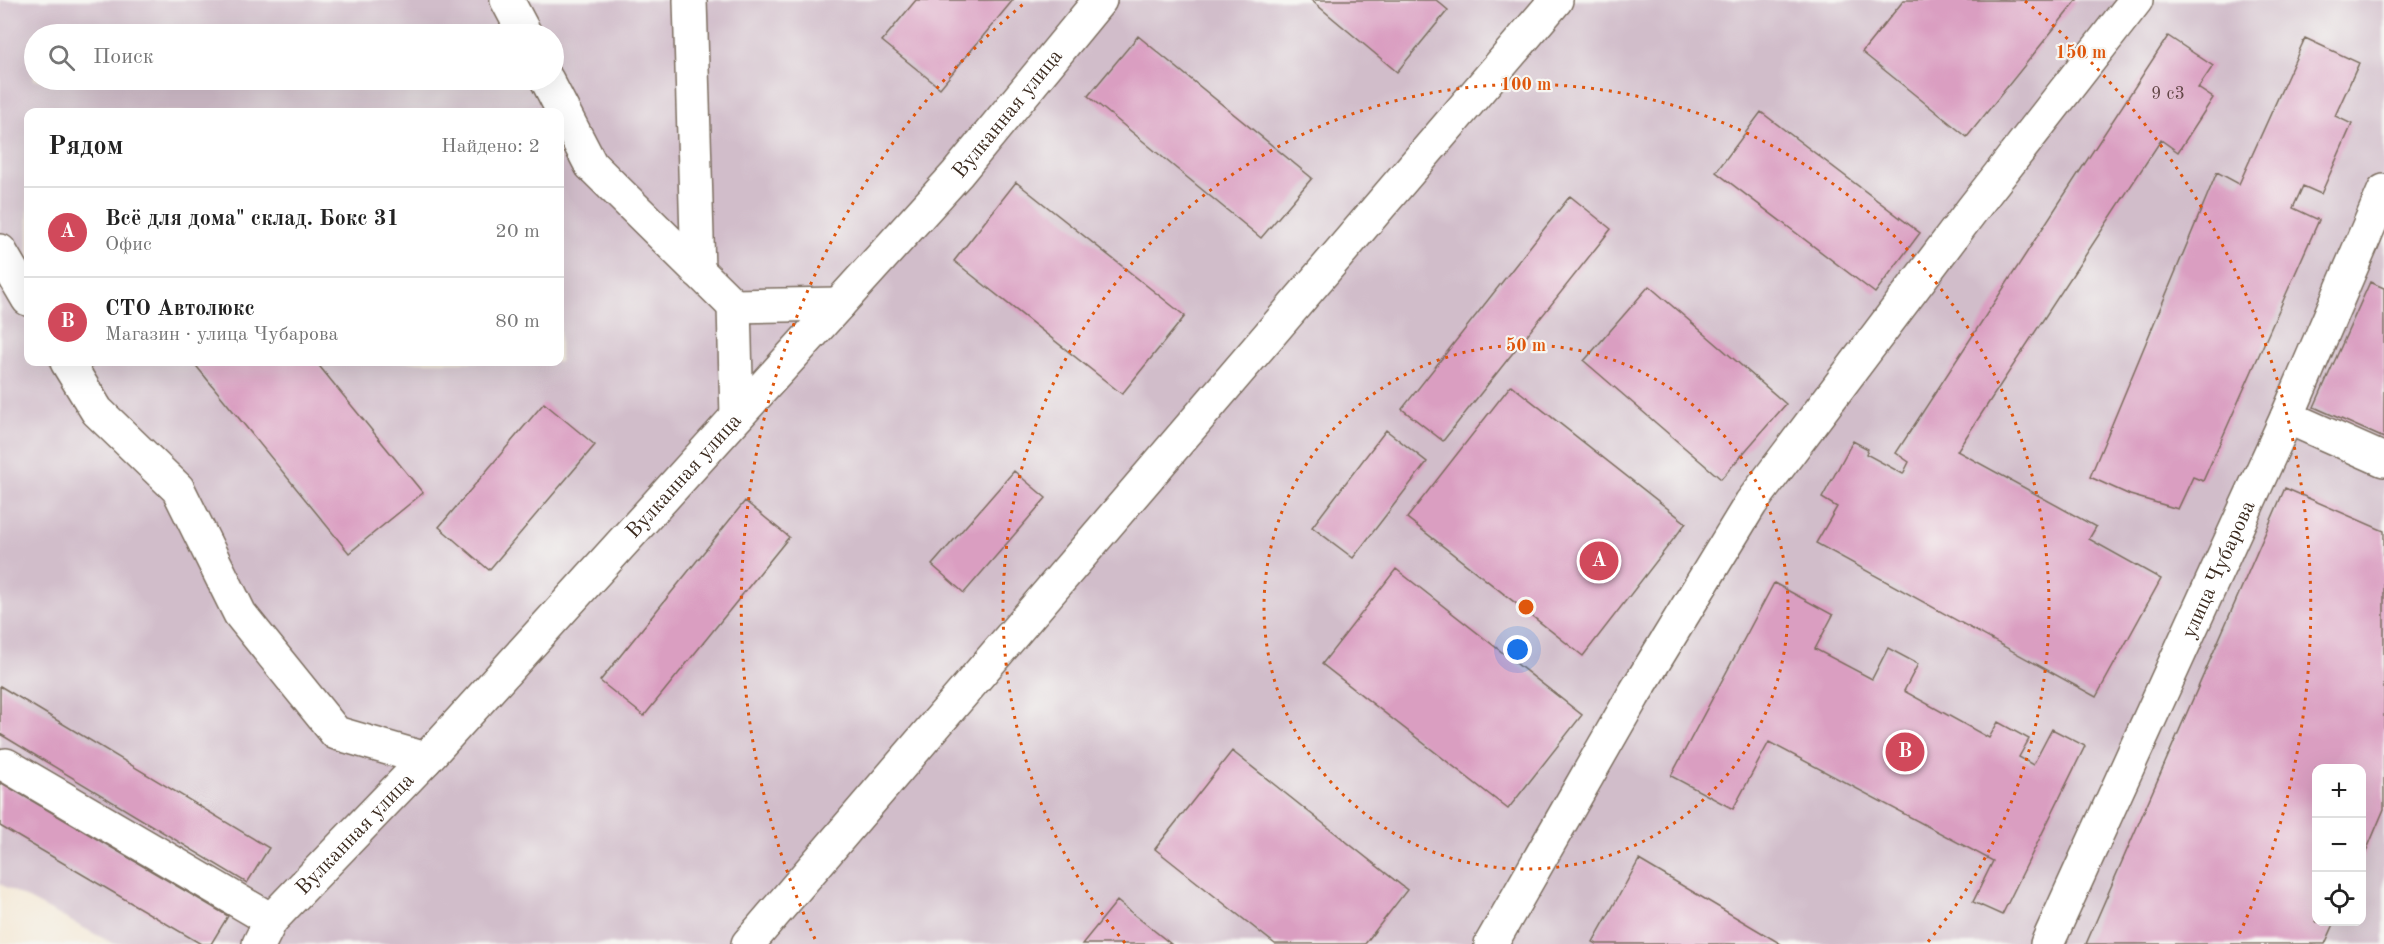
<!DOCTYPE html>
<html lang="ru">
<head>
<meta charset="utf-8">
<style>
	body { margin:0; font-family:"Old Standard TT",serif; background:#f6f6f6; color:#222 }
	.controls { position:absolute; right:18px; bottom:18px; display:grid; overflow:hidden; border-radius:12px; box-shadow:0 6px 24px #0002 }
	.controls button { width:54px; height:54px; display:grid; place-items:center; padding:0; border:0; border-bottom:2px solid #e0e0e0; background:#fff; color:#222; font:30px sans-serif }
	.you { position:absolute; left:1518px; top:650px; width:21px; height:21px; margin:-15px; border:4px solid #fff; border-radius:50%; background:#1a73e8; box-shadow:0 0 0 9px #1a73e833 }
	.badge { display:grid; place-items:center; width:39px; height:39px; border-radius:50%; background:#d1495b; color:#fff; font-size:20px; font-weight:700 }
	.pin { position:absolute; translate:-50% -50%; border:3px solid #fff; box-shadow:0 2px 6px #0006 }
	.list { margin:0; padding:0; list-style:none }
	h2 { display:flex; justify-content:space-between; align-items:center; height:78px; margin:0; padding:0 24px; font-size:26px }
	h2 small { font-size:20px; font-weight:400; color:#767676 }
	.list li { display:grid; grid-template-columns:39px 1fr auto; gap:18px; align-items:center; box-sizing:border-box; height:90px; padding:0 24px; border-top:2px solid #e0e0e0 }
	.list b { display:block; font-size:22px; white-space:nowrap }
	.list p { margin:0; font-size:20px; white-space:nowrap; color:#767676 }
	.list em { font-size:20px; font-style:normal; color:#767676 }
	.icon { flex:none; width:33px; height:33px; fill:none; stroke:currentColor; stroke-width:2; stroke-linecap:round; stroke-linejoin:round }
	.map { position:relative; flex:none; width:2384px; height:944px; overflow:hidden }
	.search { position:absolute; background:#fff; box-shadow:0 6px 24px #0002; left:24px; top:24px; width:540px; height:66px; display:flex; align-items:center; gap:15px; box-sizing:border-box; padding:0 21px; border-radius:33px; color:#767676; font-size:22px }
	.panel { position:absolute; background:#fff; box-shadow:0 6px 24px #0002; left:24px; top:108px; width:540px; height:258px; border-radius:12px }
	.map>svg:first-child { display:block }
	.industrial { fill:#d1bdca; fill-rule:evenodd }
	.building { fill:#da9ec1 }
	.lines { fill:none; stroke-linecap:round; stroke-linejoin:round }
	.minor-casing { stroke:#7c6d5f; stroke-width:36 }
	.minor { stroke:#fff; stroke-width:33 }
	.ring { fill:none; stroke:#df570d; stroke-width:3; stroke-dasharray:3 6 }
	.labels { text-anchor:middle; stroke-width:4.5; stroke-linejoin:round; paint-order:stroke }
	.number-label { font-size:18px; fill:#634747 }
	.street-label { font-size:21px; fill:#3b2a1e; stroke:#f6f6f2 }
	.centre { fill:#df570d; stroke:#f6f6f2; stroke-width:3 }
	.ring-label { font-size:18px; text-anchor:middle; font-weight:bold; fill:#df570d; stroke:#f6f6f2; stroke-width:4.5; stroke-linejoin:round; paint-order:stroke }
</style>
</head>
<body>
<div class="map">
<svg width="2384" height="944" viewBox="0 0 2384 944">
	<rect width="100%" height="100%" fill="#f6f6f2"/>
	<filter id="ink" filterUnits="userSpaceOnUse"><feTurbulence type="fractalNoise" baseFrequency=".0167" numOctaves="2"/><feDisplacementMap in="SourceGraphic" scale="12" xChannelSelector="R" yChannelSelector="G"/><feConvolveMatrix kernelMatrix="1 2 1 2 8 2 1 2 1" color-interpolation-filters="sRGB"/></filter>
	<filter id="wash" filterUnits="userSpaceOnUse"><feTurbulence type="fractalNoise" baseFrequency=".008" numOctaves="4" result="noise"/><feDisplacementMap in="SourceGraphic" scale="24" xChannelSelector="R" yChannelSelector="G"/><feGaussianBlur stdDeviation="1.35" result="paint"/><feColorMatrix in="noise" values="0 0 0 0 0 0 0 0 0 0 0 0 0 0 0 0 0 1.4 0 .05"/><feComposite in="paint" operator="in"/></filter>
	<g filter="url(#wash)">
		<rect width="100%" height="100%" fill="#f4e9d7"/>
		<path class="industrial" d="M0 0H2384V944H114L0 884ZM34 34H554V80H34ZM28 112H560V362H28ZM2316 768H2362V922H2316Z"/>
		<g id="blocks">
			<path class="building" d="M916 0H1013L940 88 882 41Z
				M1311 0H1436L1448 10 1397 72Z
				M1904 0H2077L1967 137 1862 52Z
				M1138 36 1312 178 1261 238 1088 96Z
				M2168 36 2213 66 2198 88 2213 98 2178 152 2161 140 1957 451 2096 527 2089 539 2161 579 2096 697 1816 543 1837 507 1822 498 1853 441 1868 449 1866 454 1903 474 1909 462 1896 453Z
				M2305 38 2359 63 2335 116 2352 124 2321 194 2303 186 2293 208 2319 220 2203 481 2193 477 2178 509 2130 495 2090 477 2217 172 2239 184Z
				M1761 112 1920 233 1875 293 1716 172Z
				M1016 182 1185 316 1122 394 954 261Z
				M1570 196 1611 229 1443 441 1402 409Z
				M2370 282 2384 288V438L2314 407Z
				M1649 286 1786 404 1721 479 1584 361Z
				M193 362H316L423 493 349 553Z
				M1511 385 1686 523 1583 656 1407 518Z
				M544 403 595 445 489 570 439 527Z
				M1386 430 1427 462 1353 558 1312 527Z
				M1014 471 1046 498 964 593 932 565Z
				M2285 488 2384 531V809L2362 861V768H2316V922H2335L2325 944H2086Z
				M745 501 789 537 644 716 600 681Z
				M1396 569 1582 715 1508 809 1322 664Z
				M1774 583 1833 615 1815 649 1872 679 1888 648 1918 664 1904 691 1989 738 1998 722 2029 739 2019 757 2033 765 2052 729 2085 746 2002 915 1973 902 1993 861 1769 742 1733 809 1671 776Z
				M0 686 269 848 247 883 0 734Z
				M1232 751 1407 890 1365 944H1275L1155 849Z
				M0 782 228 916 211 944H201L0 826Z
				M1639 860 1781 944H1597L1593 942Z
				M1117 901 1171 944H1082Z"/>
		</g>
	</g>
	<g filter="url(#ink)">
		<use href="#blocks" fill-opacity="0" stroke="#7c6d5f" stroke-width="1.5"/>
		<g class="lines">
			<defs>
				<g id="minor">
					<path d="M507 0 525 34"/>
					<path d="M690 0 698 271"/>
					<path d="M547 80 591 165 734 306 839 304"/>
					<path d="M0 251 28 299"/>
					<path d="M734 306 737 416"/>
					<path d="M67 362 97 411 178 489 240 614 336 733 426 759"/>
					<path d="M2287 417 2384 460"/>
					<path d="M6 765 271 920"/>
					<path id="s1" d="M259 944 271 920 426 759 957 174 1100 0"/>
					<path d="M748 944 1556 0"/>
					<path d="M1491 944 1633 696 1751 503 1972 210 2136 0"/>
					<path id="s2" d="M2047 944 2287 417 2384 191"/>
				</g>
			</defs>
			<use href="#minor" class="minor-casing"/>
			<use href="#minor" class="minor"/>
		</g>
	</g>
	<g class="ring">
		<circle cx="1526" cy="607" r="262"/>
		<path d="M1125 943A523 523 0 1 1 1927 943"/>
		<path d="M815 939A785 785 0 0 1 1027 1M2025 1A785 785 0 0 1 2237 939"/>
	</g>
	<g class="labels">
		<g class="number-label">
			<text x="2168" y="99">9 с3</text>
		</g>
		<g class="street-label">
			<text dy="7" stroke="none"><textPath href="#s1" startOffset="1119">Вулканная улица</textPath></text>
			<text dy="7" stroke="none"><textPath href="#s1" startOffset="633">Вулканная улица</textPath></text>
			<text dy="7" stroke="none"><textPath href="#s2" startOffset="412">улица Чубарова</textPath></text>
			<text dy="7" stroke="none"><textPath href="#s1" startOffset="147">Вулканная улица</textPath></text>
		</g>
	</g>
	<circle cx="1526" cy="607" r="9" class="centre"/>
	<g class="ring-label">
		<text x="2081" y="58">150 m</text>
		<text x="1526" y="90">100 m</text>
		<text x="1526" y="351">50 m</text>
	</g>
</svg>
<div class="controls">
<button>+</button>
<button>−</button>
<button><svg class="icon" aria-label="locate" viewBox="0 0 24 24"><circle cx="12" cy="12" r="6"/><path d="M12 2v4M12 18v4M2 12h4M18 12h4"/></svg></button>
</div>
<div class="you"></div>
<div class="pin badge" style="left:1599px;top:561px">A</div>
<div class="pin badge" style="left:1905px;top:752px">B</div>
<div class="search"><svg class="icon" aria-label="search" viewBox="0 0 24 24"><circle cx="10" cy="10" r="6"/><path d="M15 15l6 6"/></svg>Поиск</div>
<section class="panel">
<h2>Рядом<small>Найдено: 2</small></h2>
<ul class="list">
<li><span class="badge">A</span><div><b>Всё для дома&quot; склад. Бокс 31</b><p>Офис</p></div><em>20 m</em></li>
<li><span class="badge">B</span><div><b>СТО Автолюкс</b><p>Магазин · улица Чубарова</p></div><em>80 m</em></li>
</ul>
</section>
</div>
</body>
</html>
